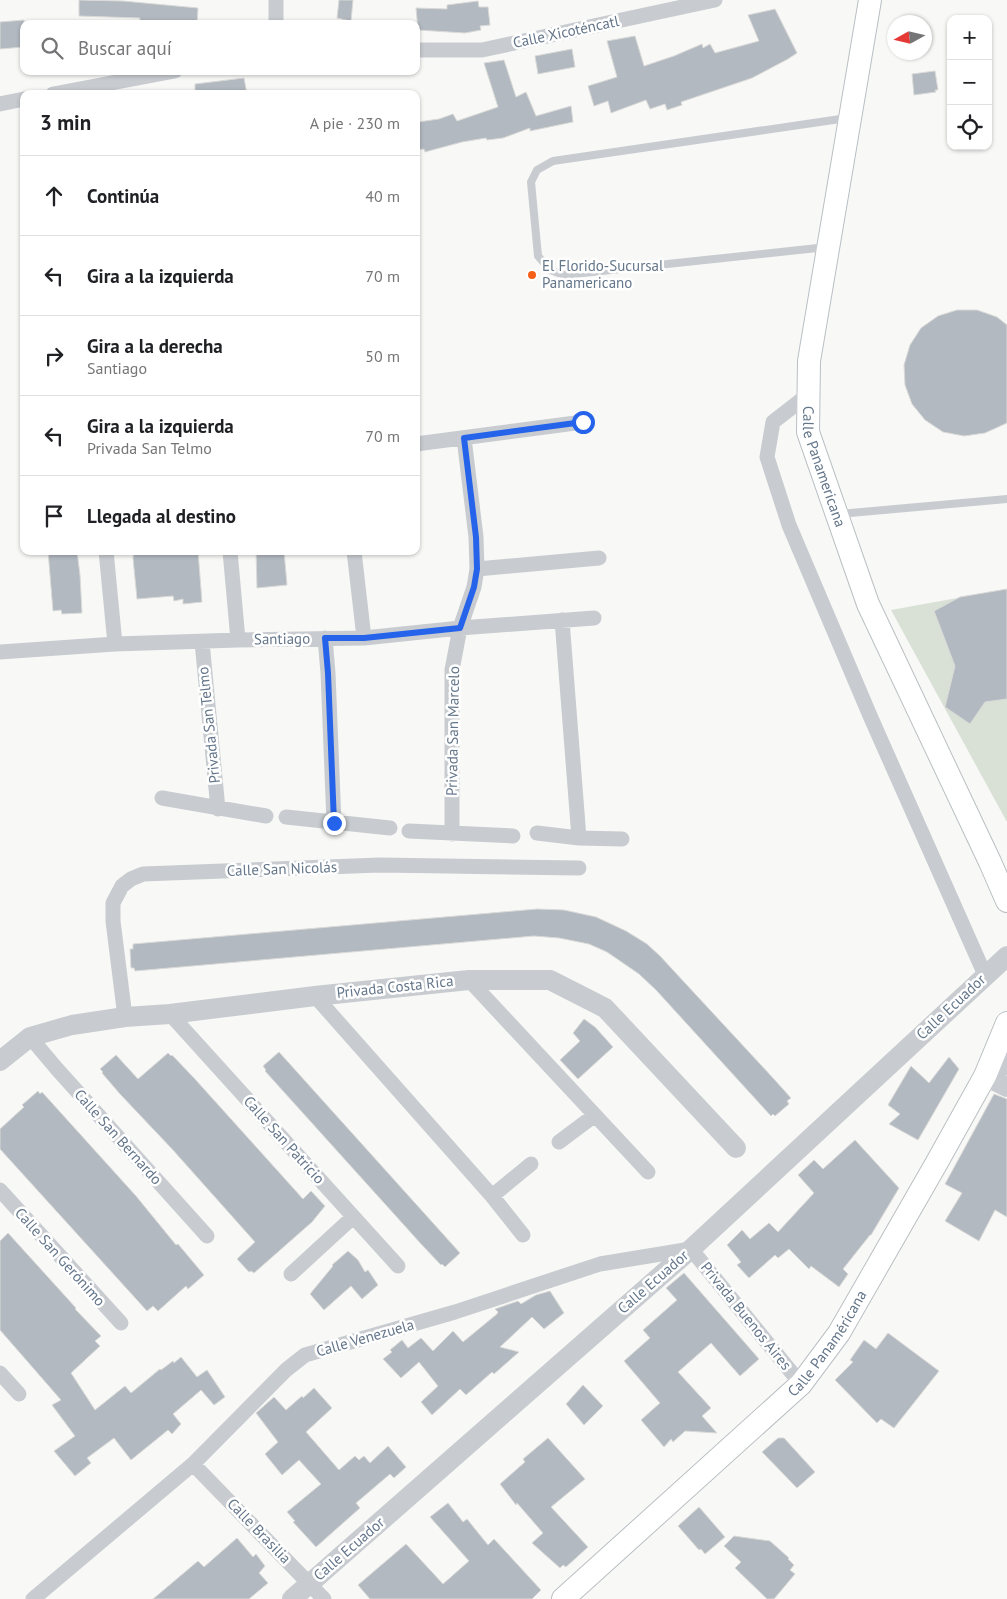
<!DOCTYPE html>
<html lang="es">
<head>
<meta charset="utf-8">
<style>
	body { margin:0; font-family:"PT Sans",sans-serif; background:#f2f2f2; color:#202124 }
	.controls { position:absolute; right:15px; top:15px; display:grid; overflow:hidden; border-radius:10px; box-shadow:0 1px 4px #0004 }
	.controls button { width:45px; height:45px; display:grid; place-items:center; padding:0; border:0; border-bottom:1px solid #e0e0e0; background:#fff; color:#202124; font:25px sans-serif }
	.compass { position:absolute; left:887px; top:15px; width:45px; height:45px; border-radius:50%; background:#fff; box-shadow:0 1px 4px #0004; rotate:262deg }
	.stop { position:absolute; width:15px; height:15px; margin:-11px; border:4px solid #2563eb; border-radius:50%; background:#fff }
	.stop.end { background:#2563eb; border-color:#fff; box-shadow:0 1px 5px #0008 }
	.list { margin:0; padding:0; list-style:none }
	h2 { display:flex; justify-content:space-between; align-items:center; height:65px; margin:0; padding:0 20px; font-size:21px }
	h2 small { font-size:16px; font-weight:400; color:#757577 }
	.list li { display:grid; grid-template-columns:32px 1fr auto; gap:15px; align-items:center; box-sizing:border-box; height:80px; padding:0 20px; border-top:1px solid #e0e0e0 }
	.list b { display:block; font-size:19px; white-space:nowrap }
	.list p { margin:0; font-size:16px; white-space:nowrap; color:#757577 }
	.list em { font-size:16px; font-style:normal; color:#757577 }
	.icon { flex:none; width:28px; height:28px; fill:none; stroke:currentColor; stroke-width:2; stroke-linecap:round; stroke-linejoin:round }
	.map { position:relative; flex:none; width:1007px; height:1599px; overflow:hidden }
	.search { position:absolute; background:#fff; box-shadow:0 1px 4px #0004; left:20px; top:20px; width:400px; height:55px; display:flex; align-items:center; gap:12px; box-sizing:border-box; padding:0 18px; border-radius:10px; color:#757577; font-size:19px }
	.panel { position:absolute; background:#fff; box-shadow:0 1px 4px #0004; left:20px; top:90px; width:400px; height:465px; border-radius:10px }
	.map>svg:first-child { display:block }
	.green { fill:#d9e1d6 }
	.building { fill:#b2b9c1; stroke:#dadad8 }
	.lines { fill:none; stroke-linecap:round; stroke-linejoin:round }
	.secondary-casing { stroke:#babfc4; stroke-width:24 }
	.service { stroke:#c8ccd0; stroke-width:8 }
	.minor { stroke:#c8ccd0; stroke-width:15 }
	.tertiary { stroke:#c8ccd0; stroke-width:20 }
	.secondary { stroke:#fff; stroke-width:22 }
	.route { stroke:#2563eb; stroke-width:6 }
	.poi-dot { fill:#f65f18; stroke:#fff; stroke-width:2 }
	.labels { text-anchor:middle; stroke-width:5; stroke-linejoin:round; paint-order:stroke }
	.street-label { font-size:15px; fill:#64768a; stroke:#fff }
	.poi-label { font-size:15px; fill:#64768a; stroke:#fff; text-anchor:start }
</style>
</head>
<body>
<div class="map">
<svg width="1007" height="1599" viewBox="0 0 1007 1599">
	<rect width="100%" height="100%" fill="#f8f9f6"/>
	<path class="green" d="M1007 589V822L891 610Z"/>
	<path class="building" d="M79 0 123 1 198 8 197 24H139L140 18 79 16Z
		M339 0H353L351 21 337 18Z
		M478 1 479 7H488L490 25 480 26 481 30 465 33 418 30 416 8 447 9V5Z
		M775 9 797 53 788 59 752 78 681 102 682 105 667 110 665 104 650 109 646 100 611 113 608 101 594 106 588 86 617 77 607 41 635 36 644 66 674 56 702 44 703 48 710 44 715 53 759 41 748 15Z
		M24 20V47L0 49V22Z
		M572 49 575 67 538 74 535 56Z
		M504 60 516 97 526 92 536 116 571 106 573 122 530 131V128L503 138 487 140 486 138 462 142 425 152 424 149 416 150V127H419L418 122 439 119 453 114 457 121 498 107 484 63Z
		M935 71 938 90H935L936 92 914 95 912 74Z
		M244 78 247 94H195V84Z
		M957 310H977L997 317 1007 325V423L985 433 964 436 943 432 925 420 912 404 905 385 904 365 910 345 921 328 938 316Z
		M48 551H77L80 575 82 613 62 614 61 610 53 611Z
		M134 551H198L202 602 183 604V599L174 601 173 596 137 599 133 558Z
		M256 551H284L287 585 257 588Z
		M1007 589V699L985 702 970 724 945 707 955 666 934 611 960 597Z
		M537 909 564 910 596 917 626 931 647 944 660 956 773 1078 791 1098 787 1101 789 1104 775 1116 773 1114 771 1116 656 990 639 974 607 952 589 944 559 938 534 936 135 971 134 968H131L130 949H133V944Z
		M584 1019 595 1027 613 1047 578 1079 560 1060 580 1041 573 1033Z
		M279 1052 460 1253 445 1267 442 1264 441 1265 422 1245 265 1071 266 1070 263 1066Z
		M168 1053 171 1056 172 1055 194 1078 303 1199 311 1191 325 1206 312 1222 254 1273 251 1271 249 1272 237 1259 255 1242 173 1150 120 1094 102 1073 103 1072 100 1069 116 1055 138 1079Z
		M949 1057 959 1069 918 1140 889 1124 900 1114 888 1105 911 1066 929 1083Z
		M38 1091 40 1094 42 1092 136 1196 176 1245 178 1244 204 1275 188 1289 186 1286 158 1311 153 1306 147 1311 0 1149V1129L24 1107 22 1105Z
		M994 1094 1007 1099V1217L995 1210 979 1241 945 1221 962 1193 945 1184Z
		M855 1140 899 1188 871 1235H870L843 1269 848 1274 839 1287 811 1266 809 1269 789 1249 778 1258 775 1255 749 1278 737 1265 741 1262 727 1245 742 1230 750 1239 769 1223 778 1232 814 1193 798 1175 814 1160 823 1169Z
		M8 1233 76 1308 75 1309 101 1336 95 1341 100 1346 71 1373 95 1410 125 1386 131 1393 160 1369 161 1370 173 1361 174 1363 181 1357 197 1377 207 1370 225 1397 214 1405 201 1390 173 1414 181 1424 172 1434 168 1430 131 1460 114 1438 87 1458 91 1463 75 1476 54 1451 75 1436 52 1405 61 1400 0 1330V1241Z
		M348 1251 358 1260 365 1272 368 1270 378 1285 362 1299 351 1286 324 1310 310 1294 333 1266 332 1265Z
		M684 1273 759 1359 740 1376 711 1343 678 1372 711 1408 702 1416 717 1433 685 1431 673 1442 671 1439 664 1447 641 1420 660 1403 624 1361 650 1338 643 1330 677 1300 666 1288Z
		M550 1291 564 1313 544 1329 532 1317 500 1347 519 1352 494 1374 492 1372 466 1395 460 1389 432 1415 421 1402 438 1386 419 1362 401 1378 383 1359 392 1352 390 1350 402 1340 408 1348 421 1338 433 1351 453 1331 463 1342 497 1314 498 1312 495 1309 518 1301 521 1304 536 1295Z
		M888 1333 939 1371 894 1428 881 1419 877 1423 835 1380 853 1362 850 1360 864 1340 876 1349Z
		M583 1385 603 1406 584 1425 566 1404Z
		M314 1388 332 1408 306 1432 339 1470 355 1456 359 1460 364 1456 370 1463 388 1446 406 1467 394 1478 390 1474 356 1503 360 1508 316 1547 293 1522 295 1521 287 1512 321 1484 299 1460 282 1475 265 1454 278 1442 256 1413 274 1397 286 1410 302 1396 303 1398Z
		M548 1438 585 1479 551 1507 588 1547 566 1567 563 1565 560 1568 532 1543 543 1533 517 1503 516 1505 500 1484 525 1462 523 1459Z
		M778 1438H784L815 1472 797 1488 762 1452Z
		M448 1503 463 1522 467 1519 488 1545 494 1539 541 1590 532 1599H370L358 1585 406 1544 443 1584 469 1561 430 1517Z
		M699 1507 725 1537 705 1554 701 1549 699 1550 678 1526Z
		M734 1536 770 1541 789 1558 788 1559 794 1565 790 1570 795 1574 774 1599H767L735 1568 741 1562 724 1546Z
		M237 1538 253 1557 256 1554 265 1566 259 1573 268 1583 249 1599H153L198 1561 204 1567Z"/>
	<g class="lines">
		<defs>
			<g id="secondary">
				<path id="s1" d="M870 0 809 361 808 432 868 604 990 862 1007 901"/>
				<path id="s2" d="M563 1599 801 1384 839 1333 936 1164 985 1076 1007 1023"/>
			</g>
		</defs>
		<use href="#secondary" class="secondary-casing"/>
		<path class="service" d="M827 247 564 275 550 270 538 256 531 182 537 170 553 161 847 118
			M839 514 1007 499"/>
		<path class="minor" d="M276 0V24
			M416 50H482L715 0
			M53 94 175 71
			M0 104 24 99
			M809 394 773 422 767 457 789 525 871 718 985 975
			M416 444 583 422
			M106 551 115 644
			M230 551 238 640
			M354 551 364 638
			M477 569 599 558
			M562 620 579 838
			M325 638 328 673 334 823
			M202 642 218 809
			M0 652 115 644 238 640 364 638 460 628 594 618
			M162 798 266 816
			M286 817 390 828
			M409 831 513 836
			M537 833 579 838 622 839
			M452 834V670L460 628 474 587 477 569 476 537 464 438
			M469 980 648 1172
			M315 996 492 1196
			M170 1014 398 1266
			M125 1017 113 921V903L122 886 131 879 143 874 380 865 579 868
			M30 1037 57 1069 207 1236
			M559 1142 595 1115
			M0 1190 121 1323
			M523 1235 492 1196 531 1164
			M291 1274 353 1217
			M0 1373 19 1394
			M193 1464 324 1599
			M33 1599 193 1464 286 1370 305 1355 455 1312 600 1264 691 1249 801 1384"/>
		<path class="tertiary" d="M993 1058 1007 1065
			M0 1061 30 1037 72 1025 125 1017 170 1014 315 996 469 980H550L605 1008 736 1148
			M985 1076 1007 1087
			M292 1599 691 1249 1007 956"/>
		<use href="#secondary" class="secondary"/>
	</g>
	<g class="lines">
		<path class="route" d="M334 823 328 673 325 638H364L460 628 474 587 477 569 476 537 464 438 583 422"/>
	</g>
	<circle class="poi-dot" cx="532" cy="275" r="5"/>
	<g class="labels">
		<g class="street-label">
			<text transform="translate(566 32) rotate(-12)" y="5">Calle Xicoténcatl</text>
			<text dy="5" stroke="none"><textPath href="#s1" startOffset="474">Calle Panamericana</textPath></text>
			<text transform="translate(282 639) rotate(-1)" y="5">Santiago</text>
			<text transform="translate(209 725) rotate(-96)" y="5">Privada San Telmo</text>
			<text transform="translate(453 731) rotate(-89)" y="5">Privada San Marcelo</text>
			<text transform="translate(282 869) rotate(-2)" y="5">Calle San Nicolás</text>
			<text transform="translate(395 987) rotate(-6)" y="5">Privada Costa Rica</text>
			<text transform="translate(951 1007) rotate(-43)" y="5">Calle Ecuador</text>
			<text transform="translate(118 1137) rotate(48)" y="5">Calle San Bernardo</text>
			<text transform="translate(284 1140) rotate(48)" y="5">Calle San Patricio</text>
			<text transform="translate(60 1257) rotate(48)" y="5">Calle San Gerónimo</text>
			<text transform="translate(653 1282) rotate(-41)" y="5">Calle Ecuador</text>
			<text transform="translate(746 1316) rotate(51)" y="5">Privada Buenos Aires</text>
			<text transform="translate(365 1338) rotate(-16)" y="5">Calle Venezuela</text>
			<text dy="5" stroke="none"><textPath href="#s2" startOffset="369">Calle Panaméricana</textPath></text>
			<text transform="translate(259 1531) rotate(46)" y="5">Calle Brasilia</text>
			<text transform="translate(349 1549) rotate(-41)" y="5">Calle Ecuador</text>
		</g>
		<g class="poi-label">
			<text x="542" y="271">El Florido-Sucursal<tspan x="542" dy="17">Panamericano</tspan></text>
		</g>
	</g>
</svg>
<div class="controls">
<button>+</button>
<button>−</button>
<button><svg class="icon" aria-label="locate" viewBox="0 0 24 24"><circle cx="12" cy="12" r="6"/><path d="M12 2v4M12 18v4M2 12h4M18 12h4"/></svg></button>
</div>
<svg class="compass" viewBox="-18 -18 36 36"><path d="M0-13l5 13h-10z" fill="#e53935"/><path d="M0 13l5-13h-10z" fill="#757577"/></svg>
<div class="stop" style="left:583px;top:422px"></div>
<div class="stop end" style="left:334px;top:823px"></div>
<div class="search"><svg class="icon" aria-label="search" viewBox="0 0 24 24"><circle cx="10" cy="10" r="6"/><path d="M15 15l6 6"/></svg>Buscar aquí</div>
<section class="panel">
<h2>3 min<small>A pie · 230 m</small></h2>
<ul class="list">
<li><svg class="icon" aria-label="ahead" viewBox="0 0 24 24"><path d="M12 20V5M6 11l6-6 6 6"/></svg><div><b>Continúa</b></div><em>40 m</em></li>
<li><svg class="icon" aria-label="left" viewBox="0 0 24 24"><path d="M17 20v-9H6M10 6l-5 5 5 5"/></svg><div><b>Gira a la izquierda</b></div><em>70 m</em></li>
<li><svg class="icon" aria-label="right" viewBox="0 0 24 24"><path d="M7 20v-9h11M14 6l5 5-5 5"/></svg><div><b>Gira a la derecha</b><p>Santiago</p></div><em>50 m</em></li>
<li><svg class="icon" aria-label="left" viewBox="0 0 24 24"><path d="M17 20v-9H6M10 6l-5 5 5 5"/></svg><div><b>Gira a la izquierda</b><p>Privada San Telmo</p></div><em>70 m</em></li>
<li><svg class="icon" aria-label="arrive" viewBox="0 0 24 24"><path d="M6 21V4h12l-3 4 3 4H6"/></svg><div><b>Llegada al destino</b></div></li>
</ul>
</section>
</div>
</body>
</html>
